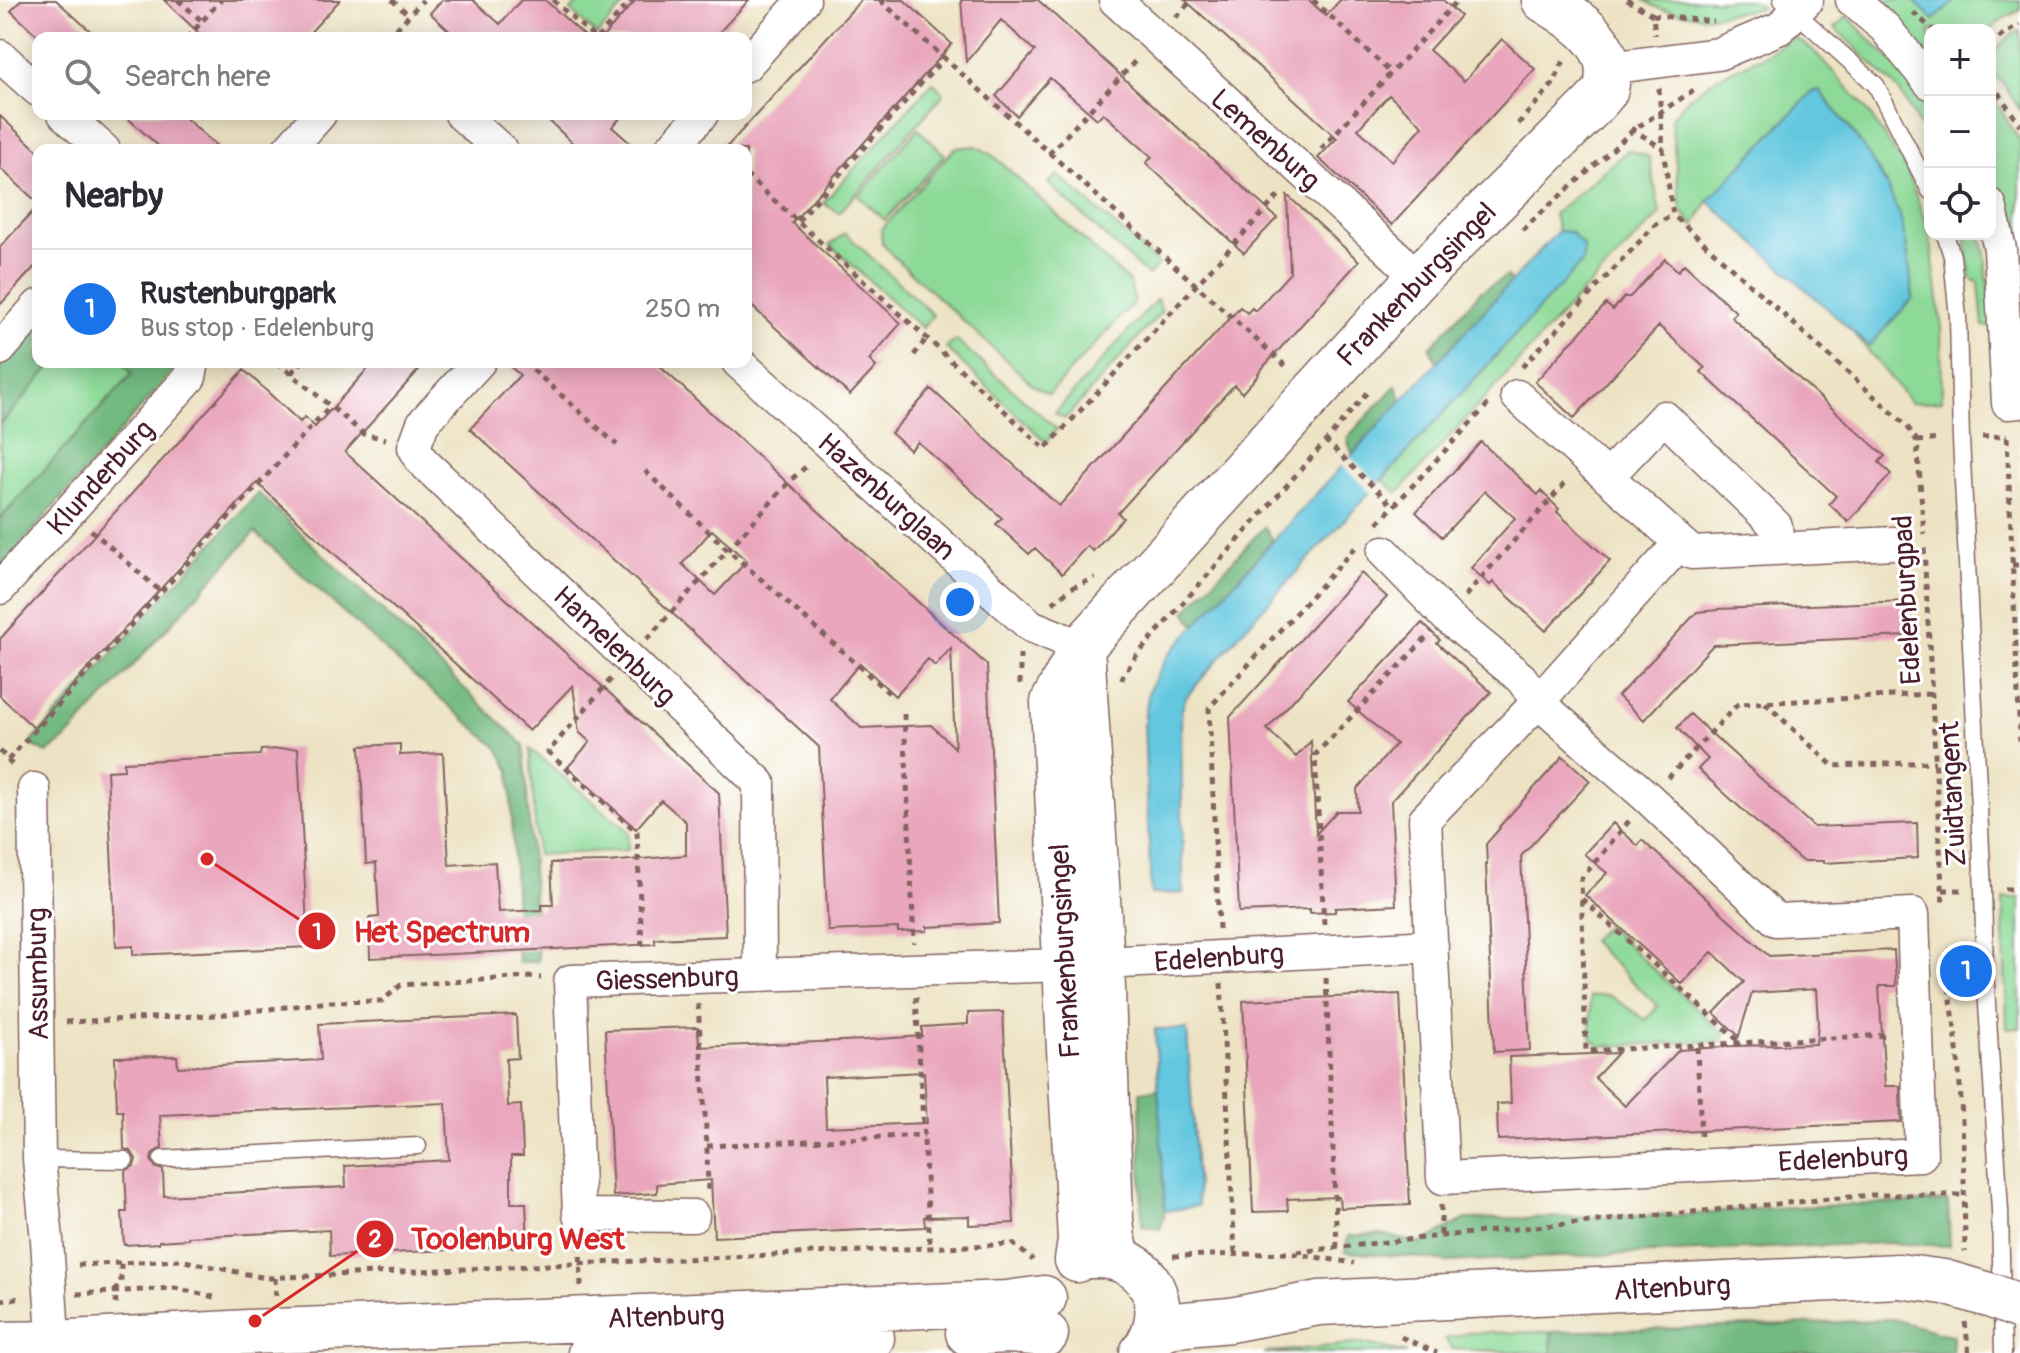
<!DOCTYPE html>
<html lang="en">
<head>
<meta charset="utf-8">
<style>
	body { margin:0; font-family:Pangolin,sans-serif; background:#f2f2f3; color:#2b2b33 }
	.controls { position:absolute; right:24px; top:24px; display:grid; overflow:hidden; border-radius:16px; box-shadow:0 4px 20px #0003 }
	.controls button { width:72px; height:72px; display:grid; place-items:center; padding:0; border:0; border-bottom:2px solid #e1e1e2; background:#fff; color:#2b2b33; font:40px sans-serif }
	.you { position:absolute; left:960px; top:602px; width:28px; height:28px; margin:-20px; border:6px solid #fff; border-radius:50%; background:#1a73e8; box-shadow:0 0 0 12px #1a73e833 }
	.badge { display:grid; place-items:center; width:52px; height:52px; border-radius:50%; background:#1a73e8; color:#fff; font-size:26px; font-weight:700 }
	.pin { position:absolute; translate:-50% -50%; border:4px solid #fff; box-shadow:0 2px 8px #0006 }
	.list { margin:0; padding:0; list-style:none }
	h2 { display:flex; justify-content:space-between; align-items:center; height:104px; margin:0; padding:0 32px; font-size:34px }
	h2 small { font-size:26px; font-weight:400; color:#7c7c81 }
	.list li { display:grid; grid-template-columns:52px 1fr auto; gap:24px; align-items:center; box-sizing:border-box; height:120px; padding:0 32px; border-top:2px solid #e1e1e2 }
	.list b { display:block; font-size:30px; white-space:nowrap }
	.list p { margin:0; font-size:26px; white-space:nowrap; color:#7c7c81 }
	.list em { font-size:26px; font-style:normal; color:#7c7c81 }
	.icon { flex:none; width:44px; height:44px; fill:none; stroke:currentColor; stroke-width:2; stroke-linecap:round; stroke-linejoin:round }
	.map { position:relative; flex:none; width:2020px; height:1353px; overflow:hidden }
	.search { position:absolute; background:#fff; box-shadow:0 4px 20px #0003; left:32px; top:32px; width:720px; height:88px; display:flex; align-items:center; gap:20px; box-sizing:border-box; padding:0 28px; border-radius:16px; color:#7c7c81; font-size:30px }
	.panel { position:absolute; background:#fff; box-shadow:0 4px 20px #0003; left:32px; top:144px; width:720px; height:224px; border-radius:16px }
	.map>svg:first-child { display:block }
	.green { fill:#8dda98; stroke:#6c7c62; stroke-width:2 }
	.forest { fill:#72ba80; stroke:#5e6c56; stroke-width:2 }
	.water { fill:#62c7df; stroke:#567385; stroke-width:2 }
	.pier { fill:#ede3c4 }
	.building { fill:#e9a6bc; fill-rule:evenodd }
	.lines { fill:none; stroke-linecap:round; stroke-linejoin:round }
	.lane-casing { stroke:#836461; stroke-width:19 }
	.street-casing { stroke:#836461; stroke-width:35 }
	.secondary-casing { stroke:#836461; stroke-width:47 }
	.path { stroke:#836461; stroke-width:5; stroke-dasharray:6 6; stroke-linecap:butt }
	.lane { stroke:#fff; stroke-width:16 }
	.street { stroke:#fff; stroke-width:32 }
	.secondary { stroke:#fff; stroke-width:44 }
	.secondary-bridge-casing { stroke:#836461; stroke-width:47; stroke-linecap:butt }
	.secondary-bridge { stroke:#fff; stroke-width:44 }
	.labels { text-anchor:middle; stroke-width:6; stroke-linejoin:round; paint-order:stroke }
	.street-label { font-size:28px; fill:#4a1f2b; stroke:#fff }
	.leader { fill:none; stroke:#d62828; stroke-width:3 }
	.callout-dot { fill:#d62828; stroke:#fff; stroke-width:3 }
	.mark-label { font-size:24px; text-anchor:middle; font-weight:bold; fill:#fff }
	.callout-label { font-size:30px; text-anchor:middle; font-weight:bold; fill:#d62828; stroke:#fff; stroke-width:6; stroke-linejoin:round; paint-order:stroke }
</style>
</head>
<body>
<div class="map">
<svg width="2020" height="1353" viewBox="0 0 2020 1353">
	<rect width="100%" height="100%" fill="#fff"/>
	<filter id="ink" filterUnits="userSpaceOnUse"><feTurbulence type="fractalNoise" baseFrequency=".0125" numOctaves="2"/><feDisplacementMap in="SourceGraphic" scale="16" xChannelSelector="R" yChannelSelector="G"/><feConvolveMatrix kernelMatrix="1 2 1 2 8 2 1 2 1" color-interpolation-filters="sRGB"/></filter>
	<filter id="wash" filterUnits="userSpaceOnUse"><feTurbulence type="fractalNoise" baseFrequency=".006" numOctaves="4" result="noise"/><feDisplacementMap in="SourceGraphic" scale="32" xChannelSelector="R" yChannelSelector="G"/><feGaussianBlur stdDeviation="1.8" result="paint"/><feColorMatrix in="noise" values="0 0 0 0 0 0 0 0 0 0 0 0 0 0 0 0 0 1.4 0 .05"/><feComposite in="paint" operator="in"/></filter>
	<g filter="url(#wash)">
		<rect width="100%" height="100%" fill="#ede3c4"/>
		<path class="green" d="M581 0H629L597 35 571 11Z
			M1643 0H1752L1762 8 1705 17 1660 9Z
			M1871 0H1913L1934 19 1956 0H2020V10L2003 19 1989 30H1930V61Z
			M1847 16 1921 91 1930 108V144L1898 89 1835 28Z
			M2020 31V110L2003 83 1990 72V56L2012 34Z
			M1794 37 1814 51 1862 103 1907 170 1930 236 1941 323 1942 401 1911 403 1853 332 1869 345 1913 298C1910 272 1908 243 1900 218 1883 169 1851 129 1819 90L1812 92 1708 201 1694 226 1681 210 1671 118 1689 98 1716 78 1765 55Z
			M933 82 944 94 839 213 823 203Z
			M1990 92 2020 141V372L2001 208 1990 176Z
			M918 129 945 155 885 220 858 196Z
			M976 146 995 157 1129 282 1135 301 1049 394 1034 386 894 257 882 243 881 230 955 148Z
			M1628 150 1649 157 1660 214 1573 302 1398 493 1382 480 1583 261 1571 232 1558 231 1554 214Z
			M1058 175 1159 264 1148 276 1048 183Z
			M845 233 933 315 922 328 830 245Z
			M1965 234H1980L1984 247 1993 327 1983 326 1979 283 1971 278Z
			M1157 299 1162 311 1065 419 1055 413Z
			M956 340 1057 429 1046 442 946 348Z
			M55 362H123L132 373 0 519V425Z
			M530 749 628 831V850L537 855Z
			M2020 898V1028L2007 1029 2003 899Z
			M1606 925 1724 1034V1041L1599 1046 1591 1038 1590 996 1609 995 1646 1020 1658 1006 1591 941Z
			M1551 1332V1353L1453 1349 1445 1339 1467 1333Z
			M1362 1343 1407 1353H1264Z"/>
		<path class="forest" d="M1507 276 1511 282 1437 362 1430 348 1480 292Z
			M38 325V362H55L0 425V366Z
			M123 362H181L0 568V519L132 374Z
			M1396 385 1402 401 1352 454 1347 438Z
			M258 493 524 745 538 961 518 963 510 771 498 748 406 669 255 532 65 740 47 753 30 744Z
			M1264 527 1273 540 1195 626 1186 611Z
			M1159 1089 1165 1211 1160 1229 1142 1226 1140 1092Z
			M1948 1201 1950 1246 1885 1243 1447 1262 1413 1257 1345 1252 1348 1236 1382 1234 1419 1244 1466 1219 1688 1215 1769 1208Z
			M1892 1319 1953 1336 1952 1353H1551L1552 1332 1789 1325Z"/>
		<path class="water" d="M1913 0H1956L1934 20Z
			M1819 90C1851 129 1883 169 1900 217 1908 243 1910 272 1913 298L1869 346 1708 201 1812 92Z
			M1558 231 1571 232 1583 246V261L1245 628 1186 697 1181 712 1183 893 1151 894 1144 722 1149 690 1168 655Z
			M1155 1029H1187L1198 1206 1165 1211Z"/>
		<path class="pier" d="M1347 454 1381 486 1373 494 1339 463Z"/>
		<g id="blocks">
			<path class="building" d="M21 0H56L98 38H40L11 11Z
				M164 0H340L305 38H204Z
				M442 0H473L500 24 521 0H545L587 38H457L430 13Z
				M636 0H749L714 38H602Z
				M861 0H904L952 44 792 223 901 323 869 360 876 367 850 395 746 301V150H724Z
				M961 0H1038L1277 218 1244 253 1146 163 1152 157 1134 141 1103 113 1097 119 1050 78 1017 116 996 96 1035 51 1001 20 966 62Z
				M1185 0H1309L1326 16 1340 0H1443L1460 16 1429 50 1464 81 1502 39 1535 69 1392 225 1318 158 1337 138ZM1389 95 1423 126 1392 161 1358 129Z
				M123 114H181L221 150H163Z
				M542 114H624L612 127 638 150H580Z
				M0 116 38 151V203L0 168Z
				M1287 195 1359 261 1258 373 1259 374 1242 393 1234 385 1118 513 1123 518 1093 551 1087 546 1062 574 1035 548 1029 554 996 524 1002 518 918 442 910 450 891 433 931 389 1059 506 1240 307 1247 313 1252 308 1255 311 1290 273Z
				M38 206V263L0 305V247Z
				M1665 259 1678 271 1684 264 1736 312 1731 317 1885 456 1879 462 1891 474 1848 522 1829 504 1836 496 1701 372 1705 368 1659 326 1574 418 1535 382 1606 304 1613 310 1624 297H1630Z
				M374 362H426L345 452 719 793 726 936 655 939V944L370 958 369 918 379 917 376 863 366 864 360 746 400 744V755L443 753 449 865 495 862 498 912 542 910V905H553L551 863 608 862 686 855V822L661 800 636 829 568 767 590 742 579 732 573 685 529 731 257 483 34 728 0 696V639L244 370 300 422 305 417 315 427Z
				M505 362H655L987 665 999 923 927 927V931L898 932V928L828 931 819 747 470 429 520 375ZM712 530 747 561 715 595 682 564ZM951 648 955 748 931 725 861 728 830 699 860 663 895 696 928 659 935 666Z
				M1481 442 1538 495 1541 491 1559 509 1557 512 1610 561 1546 631 1493 582 1490 585 1471 568 1515 518 1485 491 1442 537 1416 512Z
				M1361 573 1387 597 1267 729 1296 757 1311 741 1316 834 1337 811H1358L1357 789 1396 744 1348 702 1422 623 1440 640 1437 643 1491 692 1391 801 1396 905 1335 908V912L1310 913V909L1239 912 1230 717Z
				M1906 601 1907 636 1713 645 1644 720 1618 696 1697 612 1718 610V609Z
				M1690 714 1814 827 1917 823 1918 858 1823 863V861H1802L1768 833 1698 769 1708 759 1677 728Z
				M298 748 308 947 133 955V946L116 947 107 771 124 770V762L260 755 261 750Z
				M1563 756 1590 781 1521 856 1530 1050 1494 1052 1486 864H1487L1486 844 1500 828 1499 827Z
				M1613 823 1638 846 1642 840 1769 956 1894 950 1896 986H1879L1885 1086H1900L1901 1122 1498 1140 1497 1104 1511 1103 1509 1057 1618 1053 1595 1078 1625 1106 1679 1050 1735 1046 1816 1044 1818 1023 1816 989 1752 993 1739 1036 1714 1013 1744 982 1712 952 1682 984 1585 895 1607 873 1584 854Z
				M1400 994 1410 1205 1340 1208 1339 1197 1287 1199 1288 1211 1253 1212 1243 1001Z
				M1003 1012 1014 1223 969 1225V1216L924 1217 925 1227 714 1237 711 1180 657 1184V1193L613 1196 605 1030 698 1027 699 1047 866 1040 922 1036V1027L968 1024V1013ZM924 1072 927 1123 826 1127 824 1077Z
				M516 1015 518 1058 506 1059 508 1106 521 1105 523 1156H511V1203H526L528 1246 330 1256 329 1230 188 1237V1239L159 1241V1243L124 1245 122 1212H127L125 1171 134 1166 136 1159 131 1151 124 1149 123 1111H117L115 1057 177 1056 178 1067 321 1060 319 1024ZM446 1103 449 1160 345 1166 346 1187 164 1196 163 1170 156 1168 151 1160 153 1153 162 1148 160 1115Z"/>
		</g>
	</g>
	<g filter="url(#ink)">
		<use href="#blocks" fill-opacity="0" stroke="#836461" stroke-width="2"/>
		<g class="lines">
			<defs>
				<path id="lane" d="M1782 0 1876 85 1930 191
					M1945 234 1952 256 1958 318 1961 439 1983 890 1985 972 2000 1210 2003 1353
					M39 1159 125 1160
					M162 1159 418 1146"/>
				<path id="street" d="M1115 0 1397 257 1417 279
					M1852 0 1885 28 1930 83
					M0 56 38 90
					M746 65 804 0
					M1608 68 1718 54 1780 28 1807 0
					M64 114 104 150
					M461 114 501 150
					M288 150 320 114
					M670 150 702 114
					M1990 205 2000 249 2008 403 2020 402
					M0 349 38 306
					M479 362 423 423 414 447 422 461 759 783 760 974
					M738 362 1031 626 1082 647
					M1517 396 1692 553 1894 543
					M1607 477 1664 417 1776 526 1778 547
					M1384 552 1447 617 1521 678 1538 702 1648 798 1776 920 1913 914 1921 1155 1443 1178 1425 819 1538 702 1680 543
					M0 588 190 377 193 362
					M34 789 39 1159 47 1240 54 1353
					M693 1216 579 1215 570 981 1065 965 1432 946"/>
				<path id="secondary" d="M1082 647 1102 962 1111 1219 1113 1239 1119 1258
					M1092 1256C1149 1253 1177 1308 1142 1353
					M1077 1260 1080 1241 1079 1221 1069 1049 1053 702 1082 647 1417 279 1593 105C1596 101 1602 96 1605 91 1608 86 1607 79 1608 73 1608 38 1570 16 1544 0
					M968 1333 1009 1331 1046 1334
					M1155 1333 1174 1325 1230 1320 1319 1303 1899 1276
					M0 1344 54 1343 248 1332 1007 1303 1044 1298
					M590 1353 872 1338"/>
			</defs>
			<use href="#lane" class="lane-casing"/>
			<use href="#street" class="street-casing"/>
			<use href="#secondary" class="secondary-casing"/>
			<path class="path" d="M178 0 202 21
				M392 0 409 15
				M553 0 595 38
				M880 0 1289 369
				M1313 0 1390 72
				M1627 0 1653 15 1655 35
				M1913 12 1933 30
				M1653 15 1714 22
				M1176 17 1192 0
				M187 38 221 0
				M388 38 423 0
				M597 38 632 0
				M1990 46 2005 33 2020 25
				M1990 84 1997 91 2020 125
				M1659 88 1663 149 1673 215 1907 426 1917 441 1924 534
				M1518 124 1554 83 1565 58
				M1631 128 1663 149
				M1321 149 1458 0
				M1049 154 1137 59
				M746 175 927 338 1045 449 1282 192
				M798 221 944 58
				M1522 230 1612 150 1633 130 1697 88
				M914 355 927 338
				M277 362 364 434 386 439
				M524 362 617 445
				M1522 367 1656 224 1673 215
				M291 373 302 362
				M1982 437 2007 436
				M2007 437 2020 741
				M1325 440 1393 506
				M1917 441 1940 439
				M645 471 728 550 889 693
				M1378 523 1491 401
				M91 530 161 592
				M1924 548 1943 905
				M2012 565H2020
				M1465 596 1567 481
				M1053 603 1071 588 1095 578
				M647 639 793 478 809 464
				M611 679 548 752 637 832 642 949
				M1122 680 1123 676 1136 656 1326 441 1369 390
				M1020 684V654
				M1765 703 1833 766 1935 762
				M904 714 914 943
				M0 751 15 768
				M8 760 330 406
				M1668 778 1738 704 1931 694
				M1629 821 1581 879 1586 1051 1887 1035
				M2005 889H2020
				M1943 890H1963
				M1582 899 1741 1043
				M1324 924 1315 755 1428 636
				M1219 929 1209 708 1355 548
				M1947 975C1963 1066 1964 1160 1965 1252
				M1326 978 1337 1248
				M1221 983 1235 1254
				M916 997 930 1248
				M698 1004 707 1146 708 1194
				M66 1022 217 1015 329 1002 382 1001 401 985 530 977 541 978
				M1697 1047 1701 1136
				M707 1146 924 1135
				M1441 1205V1236
				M580 1244 581 1286
				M1297 1252 1441 1236 1871 1195H1965
				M1173 1256 1288 1253 1354 1263
				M78 1265 180 1260 266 1278 1013 1244 1033 1260
				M275 1278 276 1298
				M77 1294 175 1288 214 1297
				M0 1300 23 1298
				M116 1304 115 1291 121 1282V1262
				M1965 1322 1969 1353
				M1401 1337 1437 1353"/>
			<use href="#lane" class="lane"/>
			<use href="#street" class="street"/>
			<use href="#secondary" class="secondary"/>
			<defs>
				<path id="secondary-bridge" d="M1899 1276 1944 1282 1992 1296 2020 1307"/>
			</defs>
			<use href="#secondary-bridge" class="secondary-bridge-casing"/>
			<use href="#secondary-bridge" class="secondary-bridge"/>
		</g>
	</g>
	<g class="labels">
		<g class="street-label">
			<text transform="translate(1266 139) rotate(42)" y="10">Lemenburg</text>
			<text transform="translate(1416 284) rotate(-46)" y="10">Frankenburgsingel</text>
			<text transform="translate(100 477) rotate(-48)" y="10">Klunderburg</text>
			<text transform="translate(887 496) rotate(42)" y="10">Hazenburglaan</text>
			<text transform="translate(1906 600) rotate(-93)" y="10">Edelenburgpad</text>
			<text transform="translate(615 645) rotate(44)" y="10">Hamelenburg</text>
			<text transform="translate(1952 794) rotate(-93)" y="10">Zuidtangent</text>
			<text transform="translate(1064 951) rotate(-93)" y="10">Frankenburgsingel</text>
			<text transform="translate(1219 957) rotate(-4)" y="10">Edelenburg</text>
			<text transform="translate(37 974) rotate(-91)" y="10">Assumburg</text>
			<text transform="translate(667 978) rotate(-2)" y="10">Giessenburg</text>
			<text transform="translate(1843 1158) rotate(-3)" y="10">Edelenburg</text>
			<text transform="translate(1672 1287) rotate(-3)" y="10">Altenburg</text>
			<text transform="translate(666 1316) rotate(-2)" y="10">Altenburg</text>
		</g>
	</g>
	<path class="leader" d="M207 859L317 931M255 1321L375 1239"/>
	<g class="callout-dot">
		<circle cx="207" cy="859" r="8"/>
		<circle cx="255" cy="1321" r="8"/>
		<circle cx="317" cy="931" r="20"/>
		<circle cx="375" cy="1239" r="20"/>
	</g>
	<g class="mark-label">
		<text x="317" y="940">1</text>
		<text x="375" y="1247">2</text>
	</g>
	<g class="callout-label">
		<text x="442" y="942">Het Spectrum</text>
		<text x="518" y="1249">Toolenburg West</text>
	</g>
</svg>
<div class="controls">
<button>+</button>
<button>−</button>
<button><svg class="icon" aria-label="locate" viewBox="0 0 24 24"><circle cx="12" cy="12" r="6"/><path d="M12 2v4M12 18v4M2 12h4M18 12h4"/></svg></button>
</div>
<div class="you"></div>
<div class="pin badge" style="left:1966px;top:971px">1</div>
<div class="search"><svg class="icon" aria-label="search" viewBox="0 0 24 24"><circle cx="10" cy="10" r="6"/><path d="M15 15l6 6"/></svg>Search here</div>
<section class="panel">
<h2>Nearby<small></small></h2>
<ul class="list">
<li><span class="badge">1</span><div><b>Rustenburgpark</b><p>Bus stop · Edelenburg</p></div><em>250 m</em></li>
</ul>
</section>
</div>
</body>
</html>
